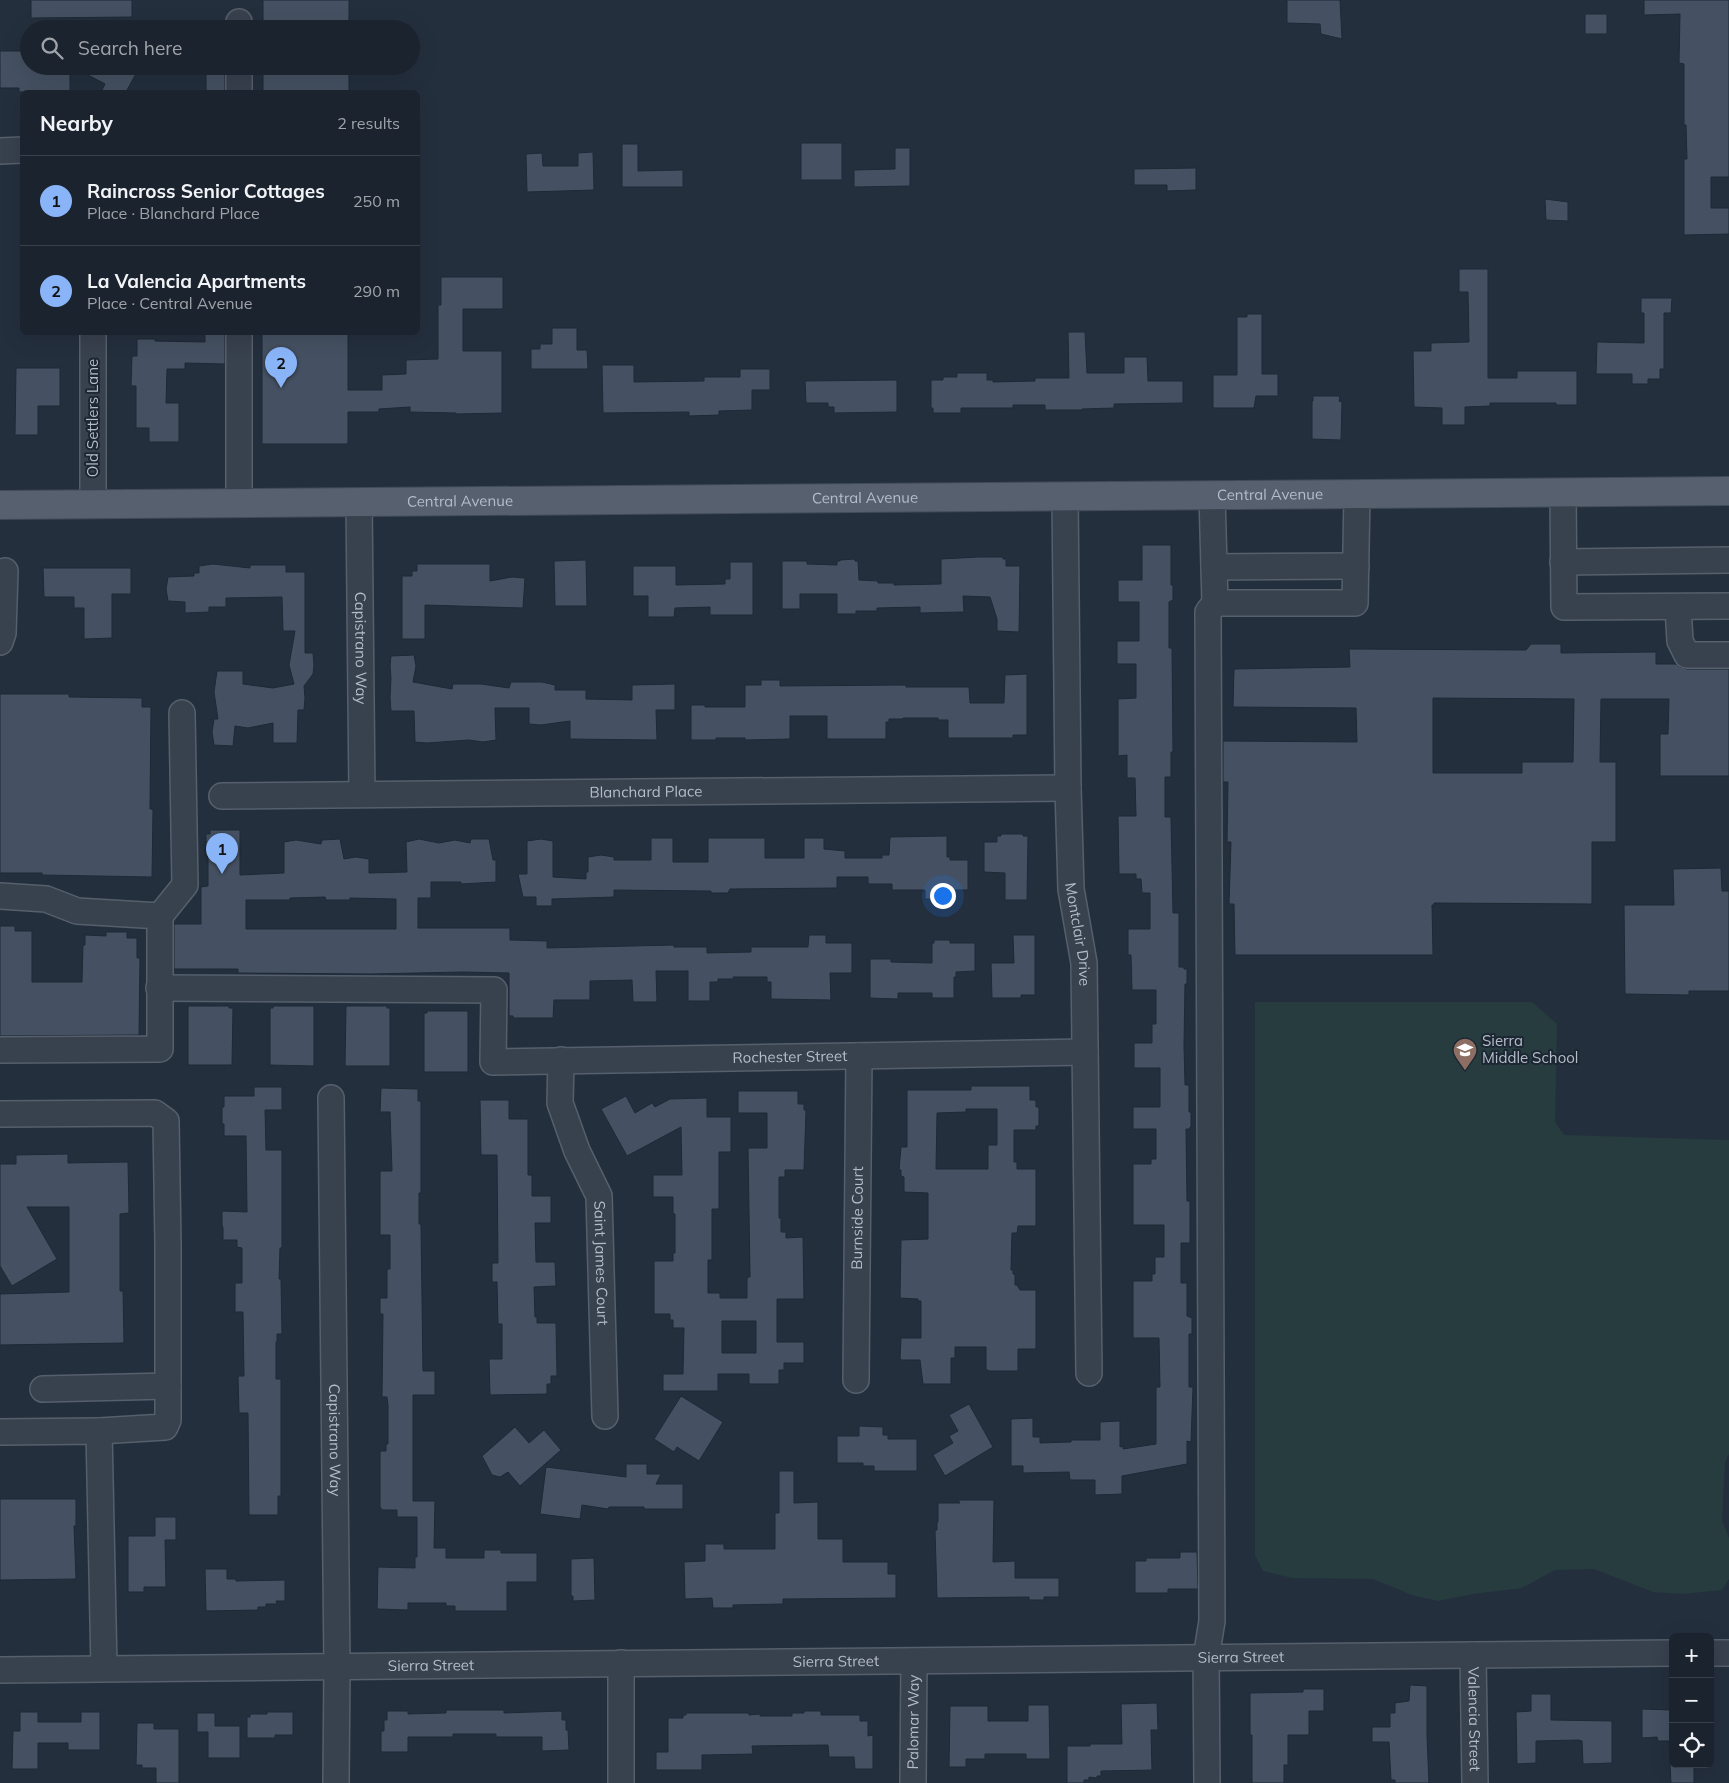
<!DOCTYPE html>
<html lang="en">
<head>
<meta charset="utf-8">
<style>
	body { margin:0; font-family:Mulish,sans-serif; background:#282f3a; color:#f1f3f6 }
	.controls { position:absolute; right:15px; bottom:15px; display:grid; overflow:hidden; border-radius:8px; box-shadow:0 5px 20px #0002 }
	.controls button { width:45px; height:45px; display:grid; place-items:center; padding:0; border:0; border-bottom:1px solid #39404a; background:#1b232e; color:#f1f3f6; font:25px sans-serif }
	.you { position:absolute; left:942px; top:895px; width:18px; height:18px; margin:-12px; border:4px solid #fff; border-radius:50%; background:#1a73e8; box-shadow:0 0 0 8px #1a73e833 }
	.badge { display:grid; place-items:center; width:32px; height:32px; border-radius:50%; background:#8ab4f8; color:#111; font-size:16px; font-weight:700 }
	.pin { position:absolute; translate:-50% -41px; filter:drop-shadow(0 1px 2px #0008) }
	.pin::after { content:''; position:absolute; top:26px; width:18px; height:15px; background:inherit; clip-path:polygon(0 0,100% 0,50% 100%) }
	.list { margin:0; padding:0; list-style:none }
	h2 { display:flex; justify-content:space-between; align-items:center; height:65px; margin:0; padding:0 20px; font-size:21px }
	h2 small { font-size:16px; font-weight:400; color:#a0a4aa }
	.list li { display:grid; grid-template-columns:32px 1fr auto; gap:15px; align-items:center; box-sizing:border-box; height:90px; padding:0 20px; border-top:1px solid #39404a }
	.list b { display:block; font-size:19px; white-space:nowrap }
	.list p { margin:0; font-size:16px; white-space:nowrap; color:#a0a4aa }
	.list em { font-size:16px; font-style:normal; color:#a0a4aa }
	.icon { flex:none; width:28px; height:28px; fill:none; stroke:currentColor; stroke-width:2; stroke-linecap:round; stroke-linejoin:round }
	.map { position:relative; flex:none; width:1729px; height:1783px; overflow:hidden }
	.search { position:absolute; background:#1b232e; box-shadow:0 5px 20px #0002; left:20px; top:20px; width:400px; height:55px; display:flex; align-items:center; gap:12px; box-sizing:border-box; padding:0 18px; border-radius:28px; color:#a0a4aa; font-size:19px }
	.panel { position:absolute; background:#1b232e; box-shadow:0 5px 20px #0002; left:20px; top:90px; width:400px; height:245px; border-radius:8px }
	.map>svg:first-child { display:block }
	.green { fill:#263c3f }
	.building { fill:#455162; stroke:#1f2835; fill-rule:evenodd }
	.lines { fill:none; stroke-linecap:round; stroke-linejoin:round }
	.minor-casing { stroke:#565f6c; stroke-width:28 }
	.major-casing { stroke:#414a57; stroke-width:30 }
	.minor { stroke:#38414e; stroke-width:25 }
	.major { stroke:#56606e; stroke-width:28 }
	.labels { text-anchor:middle; stroke-width:4; stroke-linejoin:round; paint-order:stroke }
	.street-label { font-size:15px; fill:#b4bcc9; stroke:#1d2633 }
	.poi-label { font-size:15px; fill:#b4bcc9; stroke:#1d2633; text-anchor:start }
</style>
</head>
<body>
<div class="map">
<svg width="1729" height="1783" viewBox="0 0 1729 1783">
	<rect width="100%" height="100%" fill="#242f3e"/>
	<path class="green" d="M1255 1002H1532L1557 1024 1555 1122 1564 1135 1729 1140V1454L1725 1463 1722 1520 1729 1538V1579L1722 1590 1682 1594 1653 1592 1594 1569 1555 1570 1522 1588 1473 1594 1438 1601 1412 1595 1373 1579 1292 1578 1263 1571 1255 1555Z"/>
	<path class="building" d="M31 0H132V17L31 18Z
		M263 0H349V29H263Z
		M1287 0H1340L1342 39 1321 34 1320 24 1287 23Z
		M1644 0H1729V177H1711V208H1729V234L1684 235V159H1687L1686 125H1684V64L1679 63 1680 14 1644 15Z
		M1585 14H1607V34H1585Z
		M0 51H29V66H70V92H19V88H0Z
		M71 66H126L137 72 126 92H101L105 84Z
		M206 66H225V92H206Z
		M263 66H349V92H263Z
		M801 143H842V180H801Z
		M622 144H638V171L683 170V187H622Z
		M895 148H910V186L854 187V170L895 169Z
		M593 152 594 190 527 192 526 154 542 153 543 166H578V153Z
		M1196 168V190L1167 191V185H1134V169Z
		M1545 199 1568 202V221L1546 220Z
		M1459 269H1488V378H1517V371H1577V405H1556V403H1490V406L1465 407V425H1442V408L1414 407 1413 351H1431V343L1469 342 1468 292H1459Z
		M441 277H503V309H463V351H502V413L456 414V413L410 412V407L379 409V412H348V444H262V332H348V390H382V375L406 374V360L438 359V305H441Z
		M1641 298H1672L1671 313H1664V369H1660V379H1648V384H1632V374H1596L1597 342 1644 343V313H1641Z
		M1247 314H1262V374H1278V396H1256L1254 408H1213V375H1237V317H1247Z
		M552 328H577V350H587L588 369H531V349H540V344H552Z
		M205 332H225V364L185 363V369H167L166 403H179V442H149V428H136V386H131L132 356H137V339H155V341L205 342Z
		M1068 332H1085L1087 373H1124V357H1147L1148 381H1183V403L1114 404V408L1082 409V410H1045V405H1013V408H961V413H933V408H931V380H943V377H957V373H987V380H993V382L1035 381V378H1069Z
		M602 365H634V382L704 381V377H740V369H770V390H752V410L719 411V415L689 416V412L603 413Z
		M16 368H60V406H38V435H15Z
		M897 380V412L834 413V407H828V403H806L805 381Z
		M1313 396H1340L1339 401 1342 402 1341 440 1312 439V401H1313Z
		M1142 545H1171V585H1173V600L1169 602V648H1172L1173 752H1171V777H1165V817H1171L1173 913H1179V967H1184V969H1187V984H1185L1184 1045 1185 1085H1189V1112H1191V1127H1190V1129H1186L1187 1201H1190V1243H1181V1283H1187V1316L1192 1318V1334H1189V1387H1193L1191 1442 1187 1441V1464L1122 1476V1494L1095 1495V1480H1070L1069 1472 1023 1473V1466H1011V1419L1033 1418V1437H1040V1443L1071 1442V1440H1100V1422L1120 1421V1447L1123 1446V1449L1156 1444V1387H1160L1159 1338H1133V1281H1152V1274H1155V1257H1164V1225H1133V1164H1151V1159H1156V1129H1133V1107H1160V1068H1134V1043H1152V1024H1156V990H1132L1131 955H1128V929H1150V893H1142L1141 879H1136V874H1119L1118 816H1136L1135 778H1127V755L1118 756V699L1136 698V664H1117V641H1139V602H1118V580H1142Z
		M979 557H1003V559H1006V566H1020L1019 632 997 631V619L990 597 963 596 964 612 920 613V607L877 608V611H856V614H837V594H800V609H782V561H807V564L837 565V561H840V560L855 559V561H858L859 580 878 581V583H894V585L941 584V559Z
		M586 560 587 606H555L554 561Z
		M730 562H753V615H710V607L675 608 674 617H648V596H633V566H676V585L725 584V579H730Z
		M213 564 250 568V565H286V572H305V653H313L314 665 313 674 304 686 305 698 304 710H298L297 743H273V723L248 728 235 726 233 746 214 745 212 732 214 719H218L214 692 217 671H243V684L273 688 294 684 289 665 295 631H283L282 597 226 598V607H209V612L185 613V602L168 601 166 589 168 577 194 576V573H199V566Z
		M417 564H490V581L512 577 525 578 523 608 425 605V639H402V576H412V571H417Z
		M43 568H131V594H112V638L84 639V608H74V597H44Z
		M1531 644H1561V653L1656 652V664H1676L1680 667 1687 669H1729V776H1660V734H1668L1669 699H1601L1600 762H1616V842H1592V904L1434 903V905H1432L1433 955H1235L1234 904H1229L1231 842H1227L1228 782H1223V741L1357 742 1356 708 1233 707 1234 669 1350 667 1349 649 1526 650ZM1433 698 1574 699 1573 762H1522V773H1433Z
		M414 655 416 666 413 682 452 689 453 684H481L509 688 511 682H542L555 685V690H586V699L632 700V685L675 684V710H656L657 740 570 739V721L541 725 529 724V708H495L496 740 483 742 469 740 427 743 415 742 414 711H391L390 698 391 678 390 666 391 656Z
		M1027 674V735H1013V738H948V720H938V718H903V719H889V722H886V739H827V716H790V739L745 740V738H716V740H691V705H705V707H745V685H761V680H780V686L906 685V687H969L970 703H1004L1005 675Z
		M0 694H69V697L142 698V707H151L150 809H153L152 877 42 875V873H0Z
		M210 830H240V875L284 873V842L296 840 321 844 322 840 340 839 344 859 356 857 369 859V873L407 872 406 842 419 839 439 843 455 840 470 843 471 839H489L493 860H496V882L461 884V882H431V898H418V928H510V940L547 941V948L674 945V947H707V953L751 952V947H808L809 935H826V943H852V973H830L831 1000 771 999V982H767V977H733L734 979H718V982H710V1001H688V971H656L657 1002H633L632 980 590 981V1000H554L553 1018H513V1016H509V973L463 972 370 974 238 973V969H174V924H201V887L208 886V852H206V834H210ZM325 897 326 900H350V898L396 899V929H246V900H290V898Z
		M1001 834H1023V836H1028L1027 900H1005V873L984 872V842H997V836H1001Z
		M947 836V857H950V860H968V890H950V902H931V899H925V890H892V884H868V877H837V888L730 889 728 893H711V891L614 890V897L552 899V906H536V897H523L518 874H527V841L541 839 553 841V877L586 879V872H588V857L601 855 614 857V860H651V838H673V862H708V838H765V858H804V838H824V849L845 851V858H882V855H889L890 837Z
		M1721 868 1722 891H1729V991H1689V995L1625 994 1624 905H1674L1673 869Z
		M0 926H15V931H32V982H82L83 945H85V935L106 936V932H127V938H137V958H140L139 1035 0 1036Z
		M1013 935H1035V995H1021V998H992L991 963H1014Z
		M934 940H950V943H975V971L956 972V977H954V998H932V993H898V999L870 998V959H891V962L932 963V943H934Z
		M188 1006H229V1008H233L232 1065H188Z
		M273 1006H314V1066L270 1065V1008H273Z
		M346 1006H387V1008H390V1066H345Z
		M427 1011H468V1072H424V1013H427Z
		M971 1086H1030V1100H1036V1107H1039V1126H1036V1130H1014V1162H1017V1169H1036V1226H1018L1017 1233H1012L1011 1270H1013V1274H1015V1285H1017L1020 1290H1036V1349H1018V1371H988V1370H986V1347H955V1358H951V1384H923L920 1360H901L900 1358 901 1338H921V1301H918V1299L900 1298 901 1240 928 1239V1193L904 1192V1177L901 1176V1170H899L901 1147H907V1090H971ZM966 1109H997V1145H988V1169H936L937 1113 966 1112Z
		M254 1087H282V1110H265L266 1150H282V1248H280L279 1279H281L282 1334H277V1342H276V1379H281V1496H278V1515H249L248 1413H239L238 1376H244L243 1312H235V1283H242V1248L237 1247V1240H223V1227L222 1226V1211L247 1212 246 1136H224V1124H222V1107H224V1096H254Z
		M381 1088 418 1089V1101H421V1193H419V1224H421L423 1371H435V1395H413V1501H435L434 1548H446V1558H484V1550H501V1553H537V1582H507V1611H455V1606H446V1603H408V1610L377 1609 378 1567 415 1568V1557H417V1517H397V1510H382L380 1507V1451H386V1444H388V1405L387 1397H382L383 1314H380V1298H387V1269H390V1235H380V1171H392L390 1112H380Z
		M738 1091H798V1104H804V1110H806L804 1170H785V1177H779V1218H781V1232H786V1238L803 1237 804 1299H777V1342H804V1363H784V1370H779V1384H749V1374H718V1391H663V1374H683L684 1328H673V1320H670V1314H654V1261H673V1253H675V1214H673V1197H653V1175H682L681 1127 627 1156 601 1109 626 1096 635 1113 652 1103 655 1107 670 1099 707 1098V1117H731V1152H719V1209H712V1260H708V1293H720V1298H747V1279L748 1277H750L748 1148H767V1113H738ZM722 1321H756V1353H722Z
		M480 1100H509V1119H528V1175H532V1196H551V1223H535L536 1262H555L556 1286 534 1287 535 1317H537V1323H556L557 1376H551V1384H547V1394L490 1395 489 1359H502V1324H498L497 1282H492V1263H498L497 1155H481Z
		M68 1154V1163L128 1162 129 1213 120 1214V1291H123L124 1343 0 1345V1294L69 1292V1207H27L57 1259 12 1286 0 1266V1164H16V1155Z
		M681 1396 723 1422 699 1461 677 1447 674 1452 654 1439Z
		M969 1404 993 1447 945 1476 933 1455 953 1443 949 1436 958 1431 949 1415Z
		M859 1426 883 1427V1435H888V1439H917V1471H874V1466H863V1463H837V1436H859Z
		M515 1427 529 1443 544 1430 561 1450 520 1486 508 1472 500 1477 492 1475 482 1456Z
		M626 1464H647V1474H661L656 1484H683V1509H644V1507H609L608 1509 582 1505 580 1519 540 1514 546 1467 626 1477Z
		M779 1471H794V1503L818 1502V1539H843V1562H888V1574H896V1598L783 1599V1604L733 1605V1608H713L712 1598 685 1599 684 1562 705 1561V1544H724V1549H775V1513H779Z
		M0 1499H76V1526H74L76 1579 0 1580Z
		M958 1500H994L993 1562 1015 1561V1578H1059V1597H1044V1600H1029V1597L937 1598 935 1530H937V1522H938V1503H960Z
		M155 1517H176V1540H165L166 1587H144V1592H128V1536H155Z
		M1180 1552H1197L1198 1589H1168V1593H1135V1561H1146V1558H1180Z
		M594 1558 595 1600 573 1601V1596H571V1559Z
		M205 1569H227V1579H236V1581L285 1580V1601H276L277 1604H266V1607H258V1610L206 1611Z
		M1410 1685 1427 1686V1736L1429 1783H1395V1780H1391L1389 1742H1372V1727H1390V1713H1395V1703L1409 1701Z
		M1303 1689H1324V1711H1309V1735H1288V1765H1284V1783H1252V1735H1250V1693L1303 1692Z
		M1531 1694H1551V1720L1612 1721V1763L1583 1764 1582 1741 1579 1740 1536 1741V1763L1517 1764 1516 1712 1531 1711Z
		M1157 1703 1158 1730H1151L1152 1770 1101 1771V1776H1097V1778L1089 1777V1780H1084V1783H1067V1746H1090V1744H1122L1121 1704Z
		M1028 1705H1049L1050 1759H1026V1754H985V1759H966V1767H949L950 1706H988V1721H1028Z
		M1642 1709 1672 1710 1673 1741H1658L1657 1737 1642 1738Z
		M446 1710H504V1713L562 1711V1720H566V1730H568L569 1750 542 1751V1737H496V1734H453V1737H408V1752H381V1731H384V1720H387V1711H408V1714L446 1713Z
		M804 1711H821V1715H860V1721H868V1736L873 1735V1769H855L854 1757H829L828 1745 752 1746 753 1754 702 1755V1770H656V1752H668V1718H683V1715H686V1713H749V1715L760 1714V1716H792V1713H804Z
		M20 1712H38V1722H81V1712H100V1750H68V1743H38V1769H12L13 1731H20Z
		M267 1712H293V1735H275V1738H247V1717H250V1714H267Z
		M197 1713H215V1726H240V1758H208V1732H197Z
		M137 1723H154V1729H179V1783H156V1768H142V1765H136Z
		M1670 1764H1694V1783H1671Z"/>
	<g class="lines">
		<defs>
			<g id="minor">
				<path d="M239 22V29"/>
				<path d="M239 66V92"/>
				<path d="M0 151 22 150"/>
				<path d="M93 332V504"/>
				<path d="M1563 492 1564 607 1729 606"/>
				<path d="M1212 495 1215 603H1355L1357 494"/>
				<path id="s1" d="M1065 496 1068 788 1071 889 1084 963 1089 1373"/>
				<path id="s2" d="M359 502 362 794"/>
				<path d="M239 503V332"/>
				<path d="M1563 562 1729 560"/>
				<path d="M1214 567 1356 566"/>
				<path d="M1678 607 1680 641 1687 655H1729"/>
				<path d="M0 642 3 633 5 571"/>
				<path id="s3" d="M222 796 1068 788"/>
				<path d="M0 896 46 899 77 911 160 916V1049L0 1050"/>
				<path d="M160 916 185 885 182 713"/>
				<path id="s4" d="M159 988 494 990 493 1062 1085 1052"/>
				<path id="s5" d="M561 1060 560 1103 577 1151 599 1196 605 1416"/>
				<path id="s6" d="M331 1098 337 1666 336 1783"/>
				<path d="M0 1114 155 1113 166 1121 168 1245V1420L165 1427 99 1431"/>
				<path id="s7" d="M856 1380 859 1056"/>
				<path d="M43 1389 168 1386"/>
				<path d="M0 1432 99 1431 104 1668"/>
				<path d="M1710 1653H1729"/>
				<path id="s8" d="M1473 1655 1475 1783"/>
				<path d="M621 1663V1783"/>
				<path id="s9" d="M0 1670 1673 1653"/>
				<path id="s10" d="M913 1783 914 1661"/>
				<path d="M1207 1783 1206 1658 1212 1621 1208 612 1215 603"/>
			</g>
			<g id="major">
				<path id="s11" d="M0 505 1729 491"/>
			</g>
		</defs>
		<use href="#minor" class="minor-casing"/>
		<use href="#major" class="major-casing"/>
		<use href="#minor" class="minor"/>
		<use href="#major" class="major"/>
	</g>
	<defs>
		<symbol id="school-pin" viewBox="-11 -11 22 30"><path d="M0 17L-7.5 6A9.5 9.5 0 1 1 7.5 6Z" fill="#8d6e63" stroke="#1d2633"/><path d="M0-5L7-2L0 1L-7-2ZM-4 1L0 2.5L4 1V4Q0 6-4 4Z" fill="#fff"/></symbol>
	</defs>
	<g fill-rule="evenodd">
		<use href="#school-pin" x="1451" y="1036" width="28" height="38"/>
	</g>
	<g class="labels">
		<g class="street-label">
			<text transform="translate(93 418) rotate(-90)" y="5">Old Settlers Lane</text>
			<text dy="5" stroke="none"><textPath href="#s11" startOffset="1270">Central Avenue</textPath></text>
			<text dy="5" stroke="none"><textPath href="#s11" startOffset="865">Central Avenue</textPath></text>
			<text dy="5" stroke="none"><textPath href="#s11" startOffset="460">Central Avenue</textPath></text>
			<text dy="5" stroke="none"><textPath href="#s2" startOffset="146">Capistrano Way</textPath></text>
			<text dy="5" stroke="none"><textPath href="#s3" startOffset="424">Blanchard Place</textPath></text>
			<text dy="5" stroke="none"><textPath href="#s1" startOffset="439">Montclair Drive</textPath></text>
			<text dy="5" stroke="none"><textPath href="#s4" startOffset="704">Rochester Street</textPath></text>
			<text dy="5" stroke="none"><textPath href="#s7" startOffset="162">Burnside Court</textPath></text>
			<text dy="5" stroke="none"><textPath href="#s5" startOffset="211">Saint James Court</textPath></text>
			<text dy="5" stroke="none"><textPath href="#s6" startOffset="342">Capistrano Way</textPath></text>
			<text dy="5" stroke="none"><textPath href="#s9" startOffset="1241">Sierra Street</textPath></text>
			<text dy="5" stroke="none"><textPath href="#s9" startOffset="836">Sierra Street</textPath></text>
			<text dy="5" stroke="none"><textPath href="#s9" startOffset="431">Sierra Street</textPath></text>
			<text dy="5" stroke="none"><textPath href="#s8" startOffset="64">Valencia Street</textPath></text>
			<text dy="5" stroke="none"><textPath href="#s10" startOffset="61">Palomar Way</textPath></text>
		</g>
		<g class="poi-label">
			<text x="1482" y="1046">Sierra<tspan x="1482" dy="17">Middle School</tspan></text>
		</g>
	</g>
</svg>
<div class="controls">
<button>+</button>
<button>−</button>
<button><svg class="icon" aria-label="locate" viewBox="0 0 24 24"><circle cx="12" cy="12" r="6"/><path d="M12 2v4M12 18v4M2 12h4M18 12h4"/></svg></button>
</div>
<div class="you"></div>
<div class="pin badge" style="left:222px;top:874px">1</div>
<div class="pin badge" style="left:281px;top:388px">2</div>
<div class="search"><svg class="icon" aria-label="search" viewBox="0 0 24 24"><circle cx="10" cy="10" r="6"/><path d="M15 15l6 6"/></svg>Search here</div>
<section class="panel">
<h2>Nearby<small>2 results</small></h2>
<ul class="list">
<li><span class="badge">1</span><div><b>Raincross Senior Cottages</b><p>Place · Blanchard Place</p></div><em>250 m</em></li>
<li><span class="badge">2</span><div><b>La Valencia Apartments</b><p>Place · Central Avenue</p></div><em>290 m</em></li>
</ul>
</section>
</div>
</body>
</html>
